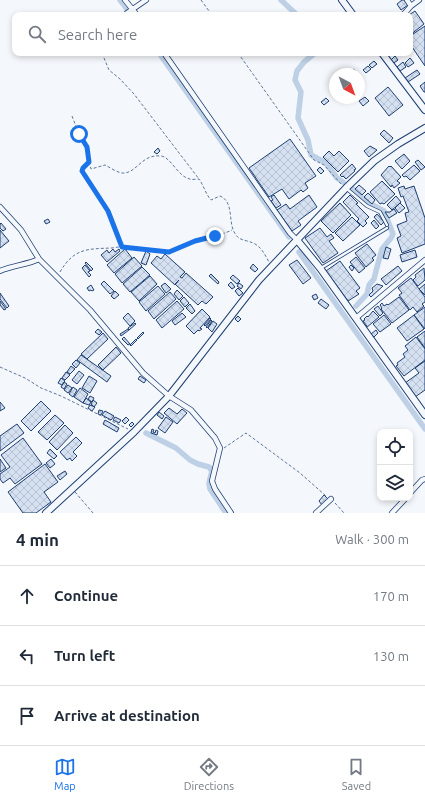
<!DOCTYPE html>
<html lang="en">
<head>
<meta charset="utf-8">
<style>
	body { margin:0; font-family:Ubuntu,sans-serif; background:#f2f2f3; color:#1f2937 }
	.controls { position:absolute; right:12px; bottom:12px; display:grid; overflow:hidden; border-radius:8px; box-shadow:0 2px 6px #0003 }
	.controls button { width:36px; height:36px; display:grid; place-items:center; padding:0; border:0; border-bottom:1px solid #e0e1e3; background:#fff; color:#1f2937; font:20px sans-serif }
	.compass { position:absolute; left:329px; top:68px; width:36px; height:36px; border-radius:50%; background:#fff; box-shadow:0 2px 6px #0003; rotate:139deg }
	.stop { position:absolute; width:12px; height:12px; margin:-9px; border:3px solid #1a73e8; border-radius:50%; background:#fff }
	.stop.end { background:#1a73e8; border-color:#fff; box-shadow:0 1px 4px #0008 }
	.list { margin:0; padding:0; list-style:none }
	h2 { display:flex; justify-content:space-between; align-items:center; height:52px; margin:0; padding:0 16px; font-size:17px }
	h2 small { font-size:13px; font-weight:400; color:#747a83 }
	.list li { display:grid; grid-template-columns:26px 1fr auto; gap:12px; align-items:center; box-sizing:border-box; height:60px; padding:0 16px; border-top:1px solid #e0e1e3 }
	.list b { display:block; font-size:15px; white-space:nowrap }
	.list em { font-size:13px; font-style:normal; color:#747a83 }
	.icon { flex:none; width:22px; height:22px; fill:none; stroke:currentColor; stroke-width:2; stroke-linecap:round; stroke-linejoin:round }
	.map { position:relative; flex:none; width:425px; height:513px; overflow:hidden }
	.search { position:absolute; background:#fff; box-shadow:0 2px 6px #0003; left:12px; right:12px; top:12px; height:44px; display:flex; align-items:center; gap:10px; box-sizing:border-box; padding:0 14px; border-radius:8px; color:#747a83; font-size:15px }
	.sheet { height:232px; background:#fff }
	nav { display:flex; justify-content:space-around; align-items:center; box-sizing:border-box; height:56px; border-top:1px solid #e0e1e3; background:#fff; font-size:11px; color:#747a83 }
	nav a { display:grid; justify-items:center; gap:2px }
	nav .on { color:#1a73e8 }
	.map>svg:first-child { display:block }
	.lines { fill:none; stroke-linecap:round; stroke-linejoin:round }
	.canal { stroke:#bed0e5; stroke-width:5.5 }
	.building { fill:url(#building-cross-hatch); stroke:#1d3f73 }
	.lane-casing { stroke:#1d3f73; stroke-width:4 }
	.street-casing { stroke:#1d3f73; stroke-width:6 }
	.secondary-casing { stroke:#1d3f73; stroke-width:8 }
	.path { stroke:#5e769c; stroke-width:1; stroke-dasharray:3 2; stroke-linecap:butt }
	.lane { stroke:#f4f7fb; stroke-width:2.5 }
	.street { stroke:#f4f7fb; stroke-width:4.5 }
	.secondary { stroke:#f4f7fb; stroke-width:6 }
	.route { stroke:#1a73e8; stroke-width:5 }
</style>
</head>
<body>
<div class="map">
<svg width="425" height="513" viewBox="0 0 425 513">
	<defs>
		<pattern id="building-cross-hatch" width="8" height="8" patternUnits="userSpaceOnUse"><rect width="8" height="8" fill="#d5e0f0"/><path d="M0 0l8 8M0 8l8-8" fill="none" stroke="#b6c1d1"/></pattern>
	</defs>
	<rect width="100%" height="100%" fill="#f4f7fb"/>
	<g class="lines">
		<path class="canal" d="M120 0 132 15
			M281 0 297 15
			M159 53 289 237
			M315 53 304 62 297 71 295 80 301 92 298 118 308 140 311 155 326 163 337 178 343 182
			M352 188 367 202 384 211 393 234 391 238 382 249 376 271 374 279 369 285 367 294 356 306
			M299 252 425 429
			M146 433 176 448 190 460 198 464 209 467 212 471 209 483 210 489 226 513"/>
	</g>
	<path class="building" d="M402 0H404L408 5 401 10 397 4Z
		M415 11 424 24 410 35 409 15Z
		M425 26V66L410 44V36Z
		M395 56 398 60 394 63 391 60Z
		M410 58 414 63 408 67 405 63Z
		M374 61 377 64 372 68 369 65Z
		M403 62 406 67 400 71 397 67Z
		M368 66 371 69 366 73 363 70Z
		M353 69 358 73 357 74H353L351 72Z
		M417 70 420 74 408 82 405 78Z
		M425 82V92H424L420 86Z
		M388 87 403 105 389 116 375 98Z
		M365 97 369 101 363 106 359 101Z
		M326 98 329 101 324 105 321 102Z
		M384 130 393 138 389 143 380 134Z
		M290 139 316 176 305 183 308 188 303 192 301 190 289 199 282 189 269 197 249 168Z
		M370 146 377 150 369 157 364 151Z
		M158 148 160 151 157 154 154 152Z
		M329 151 334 156 339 151 349 161 338 172 323 157Z
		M404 154 410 161 402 169 395 161Z
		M418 160 425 167 421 170 415 162Z
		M352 164 356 169 354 170 355 171 346 179 343 176 342 177 340 175Z
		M414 165 420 171 410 180 406 176 404 177 402 175Z
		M389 166 390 167 391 166 401 177 397 181 400 183 394 188 392 185 391 187 381 175Z
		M320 167 324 171 321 174 317 170Z
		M382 181 395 194 384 204 382 203 380 204 370 192Z
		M359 185 366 191 362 195 355 189Z
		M404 186 405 189 414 186 425 218V244L402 253 397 238 401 236 397 225 407 221 405 213 409 212 403 196 401 197 398 188Z
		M368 193 375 200 372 204 364 197Z
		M274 195 281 205 276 208 271 201 273 200 271 197Z
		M309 195 317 207 298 221 301 225 292 231 277 210 286 204 290 209Z
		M350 195 358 203 356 204 369 217 365 221 367 223 363 227 357 221 359 219 343 202Z
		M396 196 401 202 392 210 387 205Z
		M340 203 351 215 333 233 321 221Z
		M400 203 405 208 399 213 395 208Z
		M394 209 397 213 389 218 385 212H390Z
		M377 214 384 222 381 225 374 217Z
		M352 217 360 225 343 241 335 233Z
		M48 219 50 222 46 224 44 221Z
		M374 220 379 226 376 229 371 223Z
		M1 223 6 229 3 231 0 228V224Z
		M320 228 327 237 331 234 334 238 329 241 338 253 323 263 305 238Z
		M0 230 9 241 0 248Z
		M367 244 376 255 372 258 374 260 366 267 355 253Z
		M386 247 391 249 388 259 383 258Z
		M113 249 115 252 119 249 120 251 107 262 101 255 107 250 109 253Z
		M125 249 132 258 114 273 107 265Z
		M415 250 417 257 402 262 400 255Z
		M146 251 150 254 146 265 141 263Z
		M165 254 185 272 180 277 182 278 186 273 213 297 206 304 202 301 198 305 175 284 179 280 175 285 151 263 157 256 161 259Z
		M134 257 142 266 122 283 115 274Z
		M356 257 365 268 359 273 350 262Z
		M297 260 311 278 303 284 289 265Z
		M340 261 360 288 356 291 359 294 348 301 326 271Z
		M86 262 93 269 91 271 85 263Z
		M253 264 258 269 255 272 250 268Z
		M85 265 90 271 88 272 91 275 89 277 82 268Z
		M351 265 354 268 352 271 349 267Z
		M398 266 402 271 386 285 381 279Z
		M142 267 150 275 130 292 123 284Z
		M424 268 425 280 418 286 413 280 416 277 415 275Z
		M211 274 219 282 218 284 209 276Z
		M233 275 240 281 237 284 230 278Z
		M150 276 157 284 139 301 131 292Z
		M411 278 425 297V302L422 304 424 306 417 312 413 307 410 310 399 295 402 293 398 288Z
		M104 281 114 291 110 294 101 284Z
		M231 282 235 287 232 289 228 285Z
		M165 283 171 289 166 293 161 286Z
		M239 283 243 286 241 289 237 286Z
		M377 284 383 286 371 297 369 295 373 291 372 288Z
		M425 284V295L419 289Z
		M91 285 94 290 92 291 91 290 89 291 87 288Z
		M158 286 165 294 146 311 139 302Z
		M238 288 243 293 239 296 235 291Z
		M177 290 183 296 179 300 174 294Z
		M115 291 119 295 114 299 111 296Z
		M170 292 176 299 154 319 148 311Z
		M0 293 9 306 7 308 0 299Z
		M316 294 318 298 314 300 312 296Z
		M184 297 189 303 185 307 180 301Z
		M399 297 409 310 392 323 381 309 382 308 380 305 382 303 384 306 387 304 388 305Z
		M321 299 329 305 326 309 318 303Z
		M0 301 6 309 4 310 0 305Z
		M177 301 184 309 162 328 156 320Z
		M190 304 195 311 192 314 186 308Z
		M378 306 383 313 380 316 374 309Z
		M425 307V329L414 315Z
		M202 309 210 317 200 328 202 329 199 331 198 330 194 334 186 326Z
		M373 311 379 317 366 328 367 326 363 321 365 320 364 319 367 316 368 317Z
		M128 313 135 321 130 326 123 318Z
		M182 313 186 317 175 325 172 321Z
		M384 315 391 324 380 332 373 324Z
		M414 315 424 329 407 341 397 328Z
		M238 316 241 319 238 322 235 319Z
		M210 318 211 319 205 326 204 325Z
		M211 320 212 321 207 328 206 327Z
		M213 321 217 324 212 332 208 328Z
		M135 323 136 324 129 330 128 328Z
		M98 329 102 332 99 335 95 332Z
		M128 329 129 330 121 336 120 334Z
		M376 330 378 333 374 337 371 334Z
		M425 331V348L417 337Z
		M143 332 144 333 138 339 137 338Z
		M103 333 108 339 87 359 81 354Z
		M124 337 130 344 128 345 122 339Z
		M416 337 425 349V360L404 376 396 366 398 365 397 363 405 357 403 354 408 350 405 346Z
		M136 339 137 340 131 346 130 345Z
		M116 347 121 353 103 370 98 365Z
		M81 355 111 376 107 382 77 360Z
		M76 360 80 363 76 368 72 364Z
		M425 361V390L415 397 405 383 419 373 415 368Z
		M71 366 75 369 70 374 67 372Z
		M79 371 84 375 77 384 72 380Z
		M66 372 70 375 65 380 62 378Z
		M89 376 97 381 90 393 82 388Z
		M140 376 146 380 144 383 138 379Z
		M61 378 65 381 62 385 58 383Z
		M64 382 67 384 64 389 61 387Z
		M68 385 72 388 68 393 64 390Z
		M73 387 77 390 73 397 69 394Z
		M80 388 88 394 83 403 74 397Z
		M90 396 94 398 92 402 88 399Z
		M86 398 91 402 89 405 83 403Z
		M93 400 97 403 94 407 91 404Z
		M41 401 51 411 31 431 21 421Z
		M0 402 5 408 0 411Z
		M90 405 95 407 92 411 88 408Z
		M169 408 177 414 182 409 187 413 177 424 164 413Z
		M99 410 103 411 101 415 98 414Z
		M105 411 114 416 111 420 102 415Z
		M159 412 164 416 162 419 157 415Z
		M55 415 64 423 47 440 38 432Z
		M115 417 121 420 119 423 113 420Z
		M126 417 129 420 125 424 122 421Z
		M166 417 173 422 165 433 158 428Z
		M105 420 119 428 117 432 103 424Z
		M132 422 134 424 131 427 129 425Z
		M17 424 24 433 0 451V436Z
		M65 425 73 433 57 450 49 442Z
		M152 429 154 430 153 432 155 433 156 430 158 431 157 435 151 433Z
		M76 437 82 443 73 452 77 456 72 461 70 458 67 460 60 452Z
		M23 438 42 464 15 484 10 478 3 483 0 479V474L10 467 1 455Z
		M50 449 57 456 54 459 47 453Z
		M0 459 6 468 0 472Z
		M51 459 55 464 50 468 46 463Z
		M45 464 58 482 44 492 51 502 36 513H23L8 492Z
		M65 471 67 474 60 480 57 476Z
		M324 495 328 499 322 505 319 501Z"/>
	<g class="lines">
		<defs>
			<path id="lane" d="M347 189 367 206 380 212 387 225
				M321 268 387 228"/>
			<path id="street" d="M125 0 137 15
				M407 0 411 6
				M127 13 146 0
				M403 15 411 6 419 0
				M164 53 290 233 297 240
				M0 207 21 230 39 259 90 310 143 373 169 396 191 410 215 438 220 448 212 481 215 489 231 513
				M0 271C13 265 27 265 39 259
				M356 318 425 260
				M410 493 422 480 425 479
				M316 513 331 499
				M392 513 406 498"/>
			<path id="secondary" d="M342 0 353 15
				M382 53 425 110
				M297 240 320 268 425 415
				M46 513 134 432 169 396 259 280 346 188 374 161 398 144 425 128"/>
		</defs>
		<use href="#lane" class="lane-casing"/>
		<use href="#street" class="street-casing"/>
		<use href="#secondary" class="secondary-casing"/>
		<path class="path" d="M201 0 212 15
			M103 53 104 58 109 70 120 79 134 94 199 179
			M238 53 314 160 324 165 342 185
			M72 116 79 134 87 147 89 162 83 168 82 171 108 211 122 246
			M89 162 91 169 105 165C111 168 119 174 125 173 138 171 142 154 161 156 171 157 178 177 190 179 192 180 196 179 199 179 204 186 205 193 211 200L220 196C235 202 227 224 236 235 240 241 247 240 253 243 261 246 265 255 269 262
			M60 272C74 248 87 249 112 248 118 247 124 246 130 247 142 248 156 254 169 252 178 251 186 245 194 241 207 236 220 236 232 230
			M0 367 25 378 41 388 61 396 128 429
			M224 448 246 433 300 473 326 496
			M75 492 93 513
			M335 503 344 513"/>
		<use href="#lane" class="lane"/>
		<use href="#street" class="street"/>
		<use href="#secondary" class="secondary"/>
	</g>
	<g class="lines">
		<path class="route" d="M79 134 87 147 89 162 83 168 82 171 108 211 122 247 169 252 195 241 215 236"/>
	</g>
</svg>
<div class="controls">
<button><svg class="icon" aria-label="locate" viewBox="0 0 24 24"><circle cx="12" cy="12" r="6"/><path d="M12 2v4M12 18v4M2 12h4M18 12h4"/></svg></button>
<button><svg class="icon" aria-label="layers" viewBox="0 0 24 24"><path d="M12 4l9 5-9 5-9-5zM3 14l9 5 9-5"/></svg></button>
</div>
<svg class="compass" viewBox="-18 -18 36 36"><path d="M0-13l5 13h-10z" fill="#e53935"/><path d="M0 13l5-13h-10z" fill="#747a83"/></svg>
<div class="stop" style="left:79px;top:134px"></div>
<div class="stop end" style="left:215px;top:236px"></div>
<div class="search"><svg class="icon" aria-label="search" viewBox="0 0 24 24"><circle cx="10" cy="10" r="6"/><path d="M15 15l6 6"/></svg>Search here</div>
</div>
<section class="sheet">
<h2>4 min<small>Walk · 300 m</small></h2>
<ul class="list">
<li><svg class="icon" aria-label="ahead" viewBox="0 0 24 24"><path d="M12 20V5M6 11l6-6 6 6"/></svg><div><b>Continue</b></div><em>170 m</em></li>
<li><svg class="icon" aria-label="left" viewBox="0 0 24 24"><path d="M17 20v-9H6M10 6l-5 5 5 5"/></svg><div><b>Turn left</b></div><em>130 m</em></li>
<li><svg class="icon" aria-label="arrive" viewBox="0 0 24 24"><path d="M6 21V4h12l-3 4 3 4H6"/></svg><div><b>Arrive at destination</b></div></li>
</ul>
</section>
<nav>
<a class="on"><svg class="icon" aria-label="map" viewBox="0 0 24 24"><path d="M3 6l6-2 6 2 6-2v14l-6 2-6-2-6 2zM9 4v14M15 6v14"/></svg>Map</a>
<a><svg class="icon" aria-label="directions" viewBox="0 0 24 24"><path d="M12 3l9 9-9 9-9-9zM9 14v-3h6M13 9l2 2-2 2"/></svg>Directions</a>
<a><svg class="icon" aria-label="saved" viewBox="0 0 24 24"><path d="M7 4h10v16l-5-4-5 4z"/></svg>Saved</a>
</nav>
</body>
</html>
